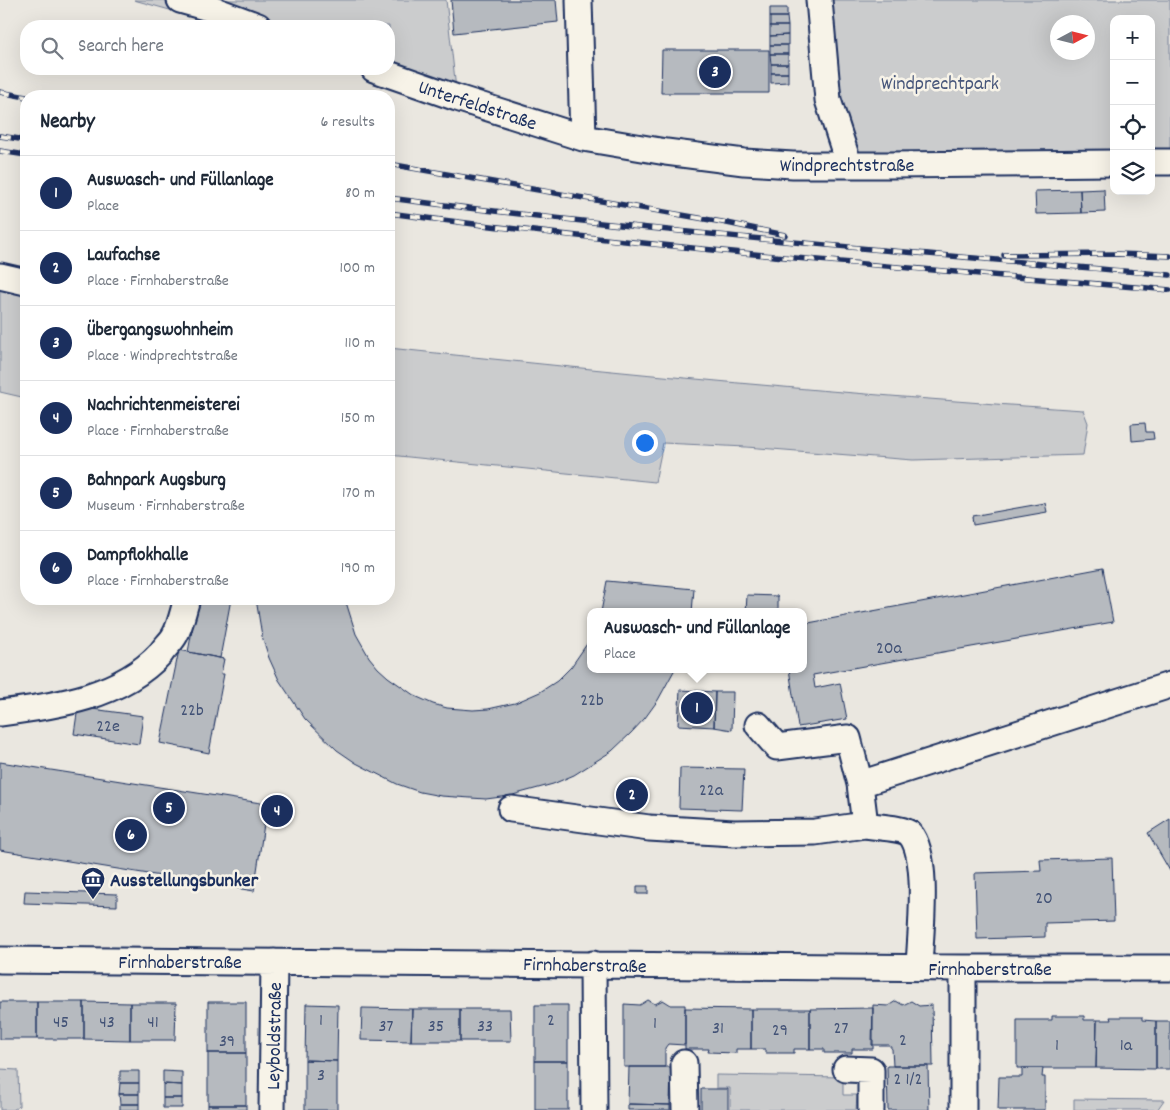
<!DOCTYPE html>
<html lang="en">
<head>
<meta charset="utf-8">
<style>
	body { margin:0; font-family:Dekko,sans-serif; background:#f6f6f7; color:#1f2937 }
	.controls { position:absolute; right:15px; top:15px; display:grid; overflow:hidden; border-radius:10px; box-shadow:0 5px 20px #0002 }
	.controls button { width:45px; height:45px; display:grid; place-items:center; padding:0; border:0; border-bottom:1px solid #e0e1e3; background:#fff; color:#1f2937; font:25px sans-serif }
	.compass { position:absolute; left:1050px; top:15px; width:45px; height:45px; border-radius:50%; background:#fff; box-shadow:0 5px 20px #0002; rotate:83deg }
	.you { position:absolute; left:644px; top:442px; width:18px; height:18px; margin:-12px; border:4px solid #fff; border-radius:50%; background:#1a73e8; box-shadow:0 0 0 8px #1a73e833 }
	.badge { display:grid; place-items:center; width:32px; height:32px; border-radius:50%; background:#1b2f5e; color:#fff; font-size:16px; font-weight:700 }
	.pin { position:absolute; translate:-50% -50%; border:2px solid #fff; box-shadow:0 1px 5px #0006 }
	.popup { position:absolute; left:587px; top:608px; width:220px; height:65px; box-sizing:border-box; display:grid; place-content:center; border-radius:10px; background:#fff; filter:drop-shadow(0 1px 4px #0005); font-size:16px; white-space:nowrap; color:#747a83 }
	.popup b { font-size:19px; color:#1f2937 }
	.popup::after { content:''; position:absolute; left:50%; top:100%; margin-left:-10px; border:10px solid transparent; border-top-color:#fff }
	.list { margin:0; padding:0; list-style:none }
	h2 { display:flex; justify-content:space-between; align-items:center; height:65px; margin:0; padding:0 20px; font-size:21px }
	h2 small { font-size:16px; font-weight:400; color:#747a83 }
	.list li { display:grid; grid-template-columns:32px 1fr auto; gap:15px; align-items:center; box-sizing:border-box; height:75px; padding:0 20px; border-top:1px solid #e0e1e3 }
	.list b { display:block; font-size:19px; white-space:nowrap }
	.list p { margin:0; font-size:16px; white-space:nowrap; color:#747a83 }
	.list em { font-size:16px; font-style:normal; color:#747a83 }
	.icon { flex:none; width:28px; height:28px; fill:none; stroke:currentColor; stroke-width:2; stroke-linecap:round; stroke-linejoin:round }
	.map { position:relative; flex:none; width:1170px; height:1110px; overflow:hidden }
	.search { position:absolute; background:#fff; box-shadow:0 5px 20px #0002; left:20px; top:20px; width:375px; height:55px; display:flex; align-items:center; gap:12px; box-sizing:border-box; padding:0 18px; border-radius:20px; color:#747a83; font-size:19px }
	.panel { position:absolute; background:#fff; box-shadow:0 5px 20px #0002; left:20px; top:90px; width:375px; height:515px; border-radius:20px }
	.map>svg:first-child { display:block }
	.green { fill:#cbcccd; stroke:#737e96; fill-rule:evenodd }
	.building { fill:#b6babf; stroke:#1b2f5e }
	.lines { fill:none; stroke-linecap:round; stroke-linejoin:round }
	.minor-casing { stroke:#1b2f5e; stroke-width:29 }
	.minor { stroke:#f7f3e8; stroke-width:25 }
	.rail-casing { stroke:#1b2f5e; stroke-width:5.5 }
	.rail { stroke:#f7f3e8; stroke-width:4; stroke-dasharray:11; stroke-linecap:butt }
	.labels { text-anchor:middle; stroke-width:5; stroke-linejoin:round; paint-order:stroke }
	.number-label { font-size:18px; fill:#425276 }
	.park-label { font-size:20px; fill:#47567a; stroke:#f7f3e8 }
	.street-label { font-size:20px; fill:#1b2f5e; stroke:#f7f3e8 }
	.poi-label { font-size:20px; font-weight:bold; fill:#1b2f5e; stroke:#f7f3e8; text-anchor:start }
</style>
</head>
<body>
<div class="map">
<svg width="1170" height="1110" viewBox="0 0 1170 1110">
	<rect width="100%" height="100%" fill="#eae7e0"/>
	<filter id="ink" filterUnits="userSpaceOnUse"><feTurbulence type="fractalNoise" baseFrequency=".02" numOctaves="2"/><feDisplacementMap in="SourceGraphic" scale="10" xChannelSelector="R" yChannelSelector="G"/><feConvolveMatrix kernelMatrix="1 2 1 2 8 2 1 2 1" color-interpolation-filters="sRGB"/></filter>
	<g filter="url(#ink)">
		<path class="green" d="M134 0H446L457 98 389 69V26H227Z
			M819 0H1170V162H1151V19H1114V163L849 165ZM1058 22H1088V52H1058Z
			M0 287 26 292V398L0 392Z
			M389 348C620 373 851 395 1083 410L1088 423 1083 455 913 460 746 447 663 443 655 482 389 455Z
			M0 1069 18 1070 19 1106 13 1110H0Z
			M716 1075 843 1077V1095H857L856 1110H730V1088H716Z
			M1074 1099 1164 1100 1157 1110H1074Z"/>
		<path class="building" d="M451 0H556L558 22 454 33Z
			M770 8H787V17H770Z
			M770 17H787L788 26H770Z
			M770 26H788V35L770 36Z
			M788 35V45H770V36Z
			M770 45H788V54H770Z
			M662 50H769V93H661Z
			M770 54H788V64H771Z
			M771 64H788V73H771Z
			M771 73H788V82L771 83Z
			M1104 189 1105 212 1081 213 1080 190Z
			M1080 190 1081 213 1036 214 1035 191Z
			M1145 423 1146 432H1153L1154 439 1132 441 1131 424Z
			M1045 503 1047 512 973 525 972 516Z
			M1103 568 1113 622 813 675 815 688 840 683 847 719 798 727 789 669H803V624Z
			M607 581 694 589 692 612H601Z
			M747 595 778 596V612H746Z
			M198 599H231L220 658 188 652Z
			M256 599H345L356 634 369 657 378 668 388 677 415 696 433 704 447 708 473 710 488 709 515 703 540 692 557 681 571 667 591 638V669H675L658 700 645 718 631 733 612 751 574 775 553 784 509 796 486 799 441 796 420 792 397 784 356 763 337 750 305 719 279 680 269 658 262 636Z
			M179 650 224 659 221 674H224L209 753 160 743Z
			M680 690 715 692 714 727 678 725Z
			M715 692H733L732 730 714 727Z
			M78 707 143 716 139 744 74 734Z
			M0 762 267 804 254 891 0 850Z
			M680 768 744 769 742 810 679 808Z
			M267 804 288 806 287 819 266 816Z
			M1170 819V871L1148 833Z
			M1112 858 1114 921 1045 923V937L977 939 975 873 1041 871 1040 860Z
			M637 886H648V894H637Z
			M25 891 117 894V906L24 903Z
			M648 1000 655 1004 663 1000 671 1005H685V1045L668 1044 665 1048V1067H624V1004L640 1005Z
			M896 1001 903 1005 911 1001 919 1006 932 1005 933 1066H893L892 1049 889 1045H872L873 1005 888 1006Z
			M0 1002H37V1039H0Z
			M37 1002H84V1039H37Z
			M84 1002 130 1003V1040L84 1039Z
			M208 1002H246V1053H208Z
			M130 1003H176L175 1040H130Z
			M306 1004 338 1005 337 1061 305 1060Z
			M535 1005H568V1061H535Z
			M362 1008 412 1009 411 1041 361 1040Z
			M685 1008 751 1009V1049H736V1053L708 1052 709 1049H685Z
			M873 1008V1049H852V1053H824V1049H810V1009Z
			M412 1009H460V1041H411Z
			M460 1009H510L511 1041H460Z
			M751 1009H810V1049H794V1053H765V1049H751Z
			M1052 1016H1084V1020H1097L1096 1068H1017V1020H1052Z
			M1110 1017H1142V1020L1156 1021V1069L1096 1068 1097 1020H1111Z
			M1156 1021H1170V1069H1156Z
			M208 1053H246V1105H208Z
			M305 1060 337 1061V1110H305Z
			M535 1061H568V1110H535Z
			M887 1066H928L929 1110H888Z
			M629 1067H671L670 1105 628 1104Z
			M1022 1068H1043L1042 1077H1045V1110H998L999 1077H1022Z
			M120 1071H139V1083H120Z
			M163 1071 182 1072V1085L163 1084Z
			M120 1083H139V1094H119Z
			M163 1084 182 1085V1098H163Z
			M701 1089H728V1110H701Z
			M119 1094H139V1104H120Z
			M163 1098H182V1108H163Z
			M120 1104H139V1110H120Z
			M628 1104 670 1105V1110H628Z
			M208 1105H246V1110H208Z"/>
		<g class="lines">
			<defs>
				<path id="minor" d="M180 0 212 9 258 26
					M579 0 583 138
					M819 0 828 100 849 165
					M374 69 457 98 583 138 666 152 744 162 793 165H890L1114 163
					M1151 162H1170
					M0 276 26 282
					M0 713C56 706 121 697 161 653 165 647 172 641 175 635 181 624 183 611 187 599
					M758 725 777 747 848 738 860 784
					M511 809 649 828 734 833 815 832 865 825
					M0 960 963 968H1170
					M593 964 594 1110
					M919 967C920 937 930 857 910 834 904 828 875 827 865 825L860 784 1170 685
					M684 1063 685 1110
					M846 1069 871 1070V1110
					M272 1110 274 962
					M963 1110V968"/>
			</defs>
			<use href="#minor" class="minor-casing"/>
			<use href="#minor" class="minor"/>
			<defs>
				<path id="rail" d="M0 92 26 97
					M0 136 26 140
					M0 151 26 155
					M389 164 722 222 785 235
					M389 198C648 232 909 252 1170 275
					M389 213C648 248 909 268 1170 290
					M1004 255 1118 254 1170 256"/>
			</defs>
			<use href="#rail" class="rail-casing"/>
			<use href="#rail" class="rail"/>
		</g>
	</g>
	<defs>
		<symbol id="museum-pin" viewBox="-11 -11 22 30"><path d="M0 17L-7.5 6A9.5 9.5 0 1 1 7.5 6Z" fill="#1b2f5e" stroke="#f7f3e8"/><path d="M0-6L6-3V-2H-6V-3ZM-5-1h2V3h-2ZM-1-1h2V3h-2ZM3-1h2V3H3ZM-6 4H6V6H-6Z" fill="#fff"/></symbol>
	</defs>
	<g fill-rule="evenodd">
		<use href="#museum-pin" x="79" y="865" width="28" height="38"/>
	</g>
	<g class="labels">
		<g class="number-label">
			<text x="889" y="653">20a</text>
			<text x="592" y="705">22b</text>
			<text x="192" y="715">22b</text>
			<text x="108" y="731">22e</text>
			<text x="711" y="795">22a</text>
			<text x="1044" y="903">20</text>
			<text x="321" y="1025">1</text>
			<text x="551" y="1025">2</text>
			<text x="61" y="1027">45</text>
			<text x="107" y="1027">43</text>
			<text x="153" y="1027">41</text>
			<text x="655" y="1028">1</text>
			<text x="386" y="1031">37</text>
			<text x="436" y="1031">35</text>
			<text x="485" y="1031">33</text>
			<text x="718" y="1033">31</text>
			<text x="841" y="1033">27</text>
			<text x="780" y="1035">29</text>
			<text x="903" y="1045">2</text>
			<text x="227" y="1046">39</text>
			<text x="1057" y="1050">1</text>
			<text x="1126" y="1050">1a</text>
			<text x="321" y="1080">3</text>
			<text x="908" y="1084">2 1/2</text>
		</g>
		<g class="park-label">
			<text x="940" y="89">Windprechtpark</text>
		</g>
		<g class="street-label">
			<text transform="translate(478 104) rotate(18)" y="7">Unterfeldstraße</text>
			<text x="847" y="171">Windprechtstraße</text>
			<text x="180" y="968">Firnhaberstraße</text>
			<text transform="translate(585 964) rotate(1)" y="7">Firnhaberstraße</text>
			<text x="990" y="975">Firnhaberstraße</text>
			<text transform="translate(273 1036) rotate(-89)" y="7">Leyboldstraße</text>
		</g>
		<g class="poi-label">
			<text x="110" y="886">Ausstellungsbunker</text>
		</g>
	</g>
</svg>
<div class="controls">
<button>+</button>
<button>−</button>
<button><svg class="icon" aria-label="locate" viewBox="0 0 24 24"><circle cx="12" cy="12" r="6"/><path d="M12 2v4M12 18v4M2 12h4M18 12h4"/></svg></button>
<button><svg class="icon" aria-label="layers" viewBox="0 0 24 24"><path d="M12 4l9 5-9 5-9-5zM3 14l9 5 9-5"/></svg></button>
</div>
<svg class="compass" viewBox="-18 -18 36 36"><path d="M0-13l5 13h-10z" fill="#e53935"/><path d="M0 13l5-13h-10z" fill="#747a83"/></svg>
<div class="you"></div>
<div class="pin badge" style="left:697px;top:708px">1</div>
<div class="popup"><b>Auswasch- und Füllanlage</b>Place</div>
<div class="pin badge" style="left:632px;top:795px">2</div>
<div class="pin badge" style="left:715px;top:72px">3</div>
<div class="pin badge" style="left:277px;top:811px">4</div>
<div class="pin badge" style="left:169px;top:808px">5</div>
<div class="pin badge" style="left:131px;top:835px">6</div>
<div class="search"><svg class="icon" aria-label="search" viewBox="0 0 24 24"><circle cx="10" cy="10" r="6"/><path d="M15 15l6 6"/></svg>Search here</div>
<section class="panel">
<h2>Nearby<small>6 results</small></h2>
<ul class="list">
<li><span class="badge">1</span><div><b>Auswasch- und Füllanlage</b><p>Place</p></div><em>80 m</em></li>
<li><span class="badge">2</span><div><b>Laufachse</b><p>Place · Firnhaberstraße</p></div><em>100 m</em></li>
<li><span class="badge">3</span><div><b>Übergangswohnheim</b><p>Place · Windprechtstraße</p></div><em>110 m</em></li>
<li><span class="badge">4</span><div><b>Nachrichtenmeisterei</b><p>Place · Firnhaberstraße</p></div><em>150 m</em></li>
<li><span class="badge">5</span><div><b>Bahnpark Augsburg</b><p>Museum · Firnhaberstraße</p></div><em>170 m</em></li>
<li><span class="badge">6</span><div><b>Dampflokhalle</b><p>Place · Firnhaberstraße</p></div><em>190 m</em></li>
</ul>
</section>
</div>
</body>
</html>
